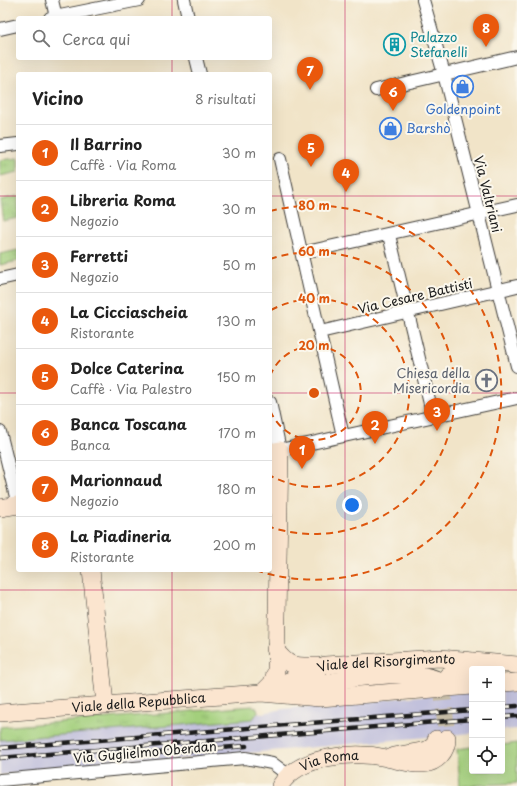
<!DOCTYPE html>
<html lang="it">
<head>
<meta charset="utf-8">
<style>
	body { margin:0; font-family:"Playpen Sans",sans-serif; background:#f6f6f6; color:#222 }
	.controls { position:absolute; right:12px; bottom:12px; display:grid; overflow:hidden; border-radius:4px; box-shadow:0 4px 16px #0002 }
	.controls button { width:36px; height:36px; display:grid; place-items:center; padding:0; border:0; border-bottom:1px solid #e0e0e0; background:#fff; color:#222; font:20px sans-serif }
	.you { position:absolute; left:352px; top:505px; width:14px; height:14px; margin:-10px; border:3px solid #fff; border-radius:50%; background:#1a73e8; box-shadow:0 0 0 6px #1a73e833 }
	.badge { display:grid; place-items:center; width:26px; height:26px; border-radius:50%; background:#ea580c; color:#fff; font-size:13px; font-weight:700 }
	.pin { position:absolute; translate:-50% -33px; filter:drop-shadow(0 1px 2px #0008) }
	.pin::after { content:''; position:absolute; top:21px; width:14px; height:12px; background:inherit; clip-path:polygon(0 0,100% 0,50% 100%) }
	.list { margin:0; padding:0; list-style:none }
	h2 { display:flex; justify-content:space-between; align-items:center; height:52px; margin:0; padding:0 16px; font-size:17px }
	h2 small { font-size:13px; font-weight:400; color:#767676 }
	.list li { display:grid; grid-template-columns:26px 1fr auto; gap:12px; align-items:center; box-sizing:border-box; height:56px; padding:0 16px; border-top:1px solid #e0e0e0 }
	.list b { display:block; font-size:15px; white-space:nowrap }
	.list p { margin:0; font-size:13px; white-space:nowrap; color:#767676 }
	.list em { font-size:13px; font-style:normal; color:#767676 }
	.icon { flex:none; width:22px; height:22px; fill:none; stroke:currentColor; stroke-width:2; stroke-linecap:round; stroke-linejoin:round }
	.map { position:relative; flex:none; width:517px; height:786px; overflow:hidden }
	.search { position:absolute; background:#fff; box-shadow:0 4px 16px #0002; left:16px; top:16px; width:256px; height:44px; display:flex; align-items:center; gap:10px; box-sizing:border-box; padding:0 14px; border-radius:4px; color:#767676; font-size:15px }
	.panel { position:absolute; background:#fff; box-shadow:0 4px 16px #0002; left:16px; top:72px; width:256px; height:500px; border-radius:4px }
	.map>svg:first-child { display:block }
	.railway { fill:#c2c1dc }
	.grass { fill:url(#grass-tufts); stroke:#60764c }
	.pitch { fill:#a3cf7c; stroke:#60764c }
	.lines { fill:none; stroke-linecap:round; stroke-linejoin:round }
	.secondary-tunnel { stroke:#c6bca6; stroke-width:17; stroke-dasharray:17 8; stroke-linecap:butt }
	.street-casing { stroke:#3c3a36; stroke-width:14 }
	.secondary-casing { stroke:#3c3a36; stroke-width:18 }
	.street { stroke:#fff; stroke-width:12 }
	.secondary { stroke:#fbe5cf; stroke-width:17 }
	.rail-casing { stroke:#1c1c1c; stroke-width:4.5 }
	.rail { stroke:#fbf7ec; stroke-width:3; stroke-dasharray:9; stroke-linecap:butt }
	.grid { fill:none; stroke:#c2185b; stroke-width:1; stroke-opacity:0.55 }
	.ring { fill:none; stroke:#de560d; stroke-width:2; stroke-dasharray:7 5 }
	.labels { text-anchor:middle; stroke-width:4; stroke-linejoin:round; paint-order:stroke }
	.culture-label { font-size:13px; fill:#0d838f; stroke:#fbf7ec; text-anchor:start }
	.shop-label { font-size:13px; fill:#366cbe; stroke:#fbf7ec }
	.street-label { font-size:13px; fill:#1c1c1c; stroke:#fbf7ec }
	.worship-label { font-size:13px; fill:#5b616d; stroke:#fbf7ec; text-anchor:end }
	.centre { fill:#de560d; stroke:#fbf7ec; stroke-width:2 }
	.ring-label { font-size:12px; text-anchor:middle; font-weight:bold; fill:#de560d; stroke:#fbf7ec; stroke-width:4; stroke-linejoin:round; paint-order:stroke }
</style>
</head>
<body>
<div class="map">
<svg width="517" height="786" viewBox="0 0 517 786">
	<defs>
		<pattern id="grass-tufts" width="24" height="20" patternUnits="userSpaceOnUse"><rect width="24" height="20" fill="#a3cf7c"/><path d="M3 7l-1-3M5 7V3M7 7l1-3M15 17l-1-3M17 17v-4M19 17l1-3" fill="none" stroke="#8cb16b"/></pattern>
	</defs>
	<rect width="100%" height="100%" fill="#fbf7ec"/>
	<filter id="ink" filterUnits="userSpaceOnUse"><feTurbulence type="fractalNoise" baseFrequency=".025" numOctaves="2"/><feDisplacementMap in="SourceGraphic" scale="8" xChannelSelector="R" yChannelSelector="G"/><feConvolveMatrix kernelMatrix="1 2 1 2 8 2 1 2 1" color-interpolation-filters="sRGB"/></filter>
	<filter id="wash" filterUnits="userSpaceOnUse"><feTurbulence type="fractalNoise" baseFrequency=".012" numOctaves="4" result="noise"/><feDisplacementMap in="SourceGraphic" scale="16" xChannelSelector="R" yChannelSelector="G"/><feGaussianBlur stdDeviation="0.9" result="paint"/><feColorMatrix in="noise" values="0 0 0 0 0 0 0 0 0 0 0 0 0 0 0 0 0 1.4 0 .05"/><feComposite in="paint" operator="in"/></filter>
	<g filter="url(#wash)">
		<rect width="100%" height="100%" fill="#f1e4c8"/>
		<path class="railway" d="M517 687V729L502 730V688Z
			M472 691V733L0 775V740L253 719 257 714 284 709Z"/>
		<path class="grass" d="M18 158V172L0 176V160Z
			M18 196V218L3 221 0 200Z
			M18 250V261L0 265V254Z
			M253 706 257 708 258 712 253 719 0 740V727Z"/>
		<path class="pitch" d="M517 743V783L460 786 457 749 472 747V771H502V745Z"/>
	</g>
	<g filter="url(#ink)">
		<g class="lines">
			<path class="secondary-tunnel" d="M442 684 447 738"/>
			<defs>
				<path id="street" d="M52 0 56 17
					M184 0 188 18
					M423 0 444 74 517 366
					M50 18 139 0
					M0 29 18 25
					M196 58 200 74
					M376 90 517 57
					M0 146 18 144
					M280 159 343 436
					M389 235 433 416
					M302 253 517 205
					M0 279 18 275
					M320 332 517 286
					M270 402 280 450 517 398
					M0 432 18 505
					M0 780 245 758 272 763 288 775"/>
				<g id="secondary">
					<path d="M0 508 18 505"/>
					<path d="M91 570 105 704"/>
					<path d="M275 649C289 668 295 666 317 666"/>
					<path d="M502 683 517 682"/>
					<path d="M442 684 448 675 472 672"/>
					<path d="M287 691C312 684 429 662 442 684"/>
					<path id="s1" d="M263 692 325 665 440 658 517 665"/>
					<path d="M263 692 272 683 276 671 280 450 270 452"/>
					<path id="s2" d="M0 713 261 693 320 698 472 686"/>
					<path d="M394 756 427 750 435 745 436 739"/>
					<path id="s3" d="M280 786C298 755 355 751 387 758 399 760 410 765 423 764 437 763 447 752 447 738"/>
				</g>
			</defs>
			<use href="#street" class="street-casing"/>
			<use href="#secondary" class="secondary-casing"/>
			<use href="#street" class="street"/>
			<use href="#secondary" class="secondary"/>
			<defs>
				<path id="rail" d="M502 707 517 706
					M502 717 517 716
					M0 748 472 710
					M108 757 246 746
					M0 758 472 719"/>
			</defs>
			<use href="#rail" class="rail-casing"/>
			<use href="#rail" class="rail"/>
		</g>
	</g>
	<path class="grid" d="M172 0V18M345 0V786M172 58V74M0 196H18M270 196H517M0 393H18M270 393H517M172 570V786M0 590H517"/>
	<g class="ring">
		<path d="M270 376A47 47 0 1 1 270 410"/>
		<path d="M271 310A94 94 0 1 1 271 476"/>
		<path d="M270 259A141 141 0 1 1 270 527"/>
		<path d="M270 211A187 187 0 1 1 255 570"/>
	</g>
	<defs>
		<symbol id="building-ring" viewBox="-11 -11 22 22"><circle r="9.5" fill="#fbf7ec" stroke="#0f9aa8" stroke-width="1.5"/><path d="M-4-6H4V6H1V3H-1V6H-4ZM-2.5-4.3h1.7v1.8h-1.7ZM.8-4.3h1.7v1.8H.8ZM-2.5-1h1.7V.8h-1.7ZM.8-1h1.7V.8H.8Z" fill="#0f9aa8"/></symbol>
		<symbol id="shop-ring" viewBox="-11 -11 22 22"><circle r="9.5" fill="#fbf7ec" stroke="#3f7fe0" stroke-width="1.5"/><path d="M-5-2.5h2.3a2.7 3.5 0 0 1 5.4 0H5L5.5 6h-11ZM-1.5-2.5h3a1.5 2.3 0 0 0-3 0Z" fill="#3f7fe0"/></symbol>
		<symbol id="church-ring" viewBox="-11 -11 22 22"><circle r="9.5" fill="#fbf7ec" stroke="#6b7280" stroke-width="1.5"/><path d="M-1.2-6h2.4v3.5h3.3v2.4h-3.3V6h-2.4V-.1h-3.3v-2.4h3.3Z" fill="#6b7280"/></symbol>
	</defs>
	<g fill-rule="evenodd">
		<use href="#building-ring" x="382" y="32" width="25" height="25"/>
		<use href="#shop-ring" x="450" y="74" width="25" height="25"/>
		<use href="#shop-ring" x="378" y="116" width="25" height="25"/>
		<use href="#church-ring" x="474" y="368" width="25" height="25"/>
	</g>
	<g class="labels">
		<g class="culture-label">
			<text x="410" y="42">Palazzo<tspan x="410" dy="15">Stefanelli</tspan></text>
		</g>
		<g class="shop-label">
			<text x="463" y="114">Goldenpoint</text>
			<text x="406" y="133" text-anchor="start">Barshò</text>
		</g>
		<g class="street-label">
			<text transform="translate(488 194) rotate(76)" y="5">Via Valtriani</text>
			<text transform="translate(415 296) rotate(-13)" y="5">Via Cesare Battisti</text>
			<text dy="5" stroke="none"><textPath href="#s1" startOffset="129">Viale del Risorgimento</textPath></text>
			<text dy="5" stroke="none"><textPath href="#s2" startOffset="139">Viale della Repubblica</textPath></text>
			<text transform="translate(145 752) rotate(-5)" y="5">Via Guglielmo Oberdan</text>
			<text dy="5" stroke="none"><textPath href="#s3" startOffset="58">Via Roma</textPath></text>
		</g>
		<g class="worship-label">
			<text x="470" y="378">Chiesa della<tspan x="470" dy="15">Misericordia</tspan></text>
		</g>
	</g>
	<circle cx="314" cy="393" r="6" class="centre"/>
	<g class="ring-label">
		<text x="314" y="210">80 m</text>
		<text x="314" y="256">60 m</text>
		<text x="314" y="303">40 m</text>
		<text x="314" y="350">20 m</text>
	</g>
</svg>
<div class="controls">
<button>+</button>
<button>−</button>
<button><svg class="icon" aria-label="locate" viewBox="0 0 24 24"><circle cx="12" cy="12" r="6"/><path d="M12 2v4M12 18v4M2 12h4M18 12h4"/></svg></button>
</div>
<div class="you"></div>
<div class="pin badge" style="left:302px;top:469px">1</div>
<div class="pin badge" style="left:375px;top:444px">2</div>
<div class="pin badge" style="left:437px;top:431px">3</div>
<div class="pin badge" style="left:346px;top:192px">4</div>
<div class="pin badge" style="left:311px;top:167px">5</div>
<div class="pin badge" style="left:393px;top:111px">6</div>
<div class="pin badge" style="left:310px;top:90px">7</div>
<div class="pin badge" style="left:486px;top:47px">8</div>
<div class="search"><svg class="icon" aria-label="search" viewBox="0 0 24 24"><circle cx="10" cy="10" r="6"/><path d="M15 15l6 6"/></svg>Cerca qui</div>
<section class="panel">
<h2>Vicino<small>8 risultati</small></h2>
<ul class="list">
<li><span class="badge">1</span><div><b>Il Barrino</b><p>Caffè · Via Roma</p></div><em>30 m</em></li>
<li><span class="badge">2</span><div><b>Libreria Roma</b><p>Negozio</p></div><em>30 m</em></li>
<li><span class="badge">3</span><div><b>Ferretti</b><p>Negozio</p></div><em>50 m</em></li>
<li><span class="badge">4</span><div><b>La Cicciascheia</b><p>Ristorante</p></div><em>130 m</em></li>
<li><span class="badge">5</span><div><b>Dolce Caterina</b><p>Caffè · Via Palestro</p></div><em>150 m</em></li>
<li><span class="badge">6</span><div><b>Banca Toscana</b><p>Banca</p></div><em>170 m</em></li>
<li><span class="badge">7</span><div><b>Marionnaud</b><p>Negozio</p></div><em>180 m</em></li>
<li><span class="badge">8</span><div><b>La Piadineria</b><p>Ristorante</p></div><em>200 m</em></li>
</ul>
</section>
</div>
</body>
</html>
